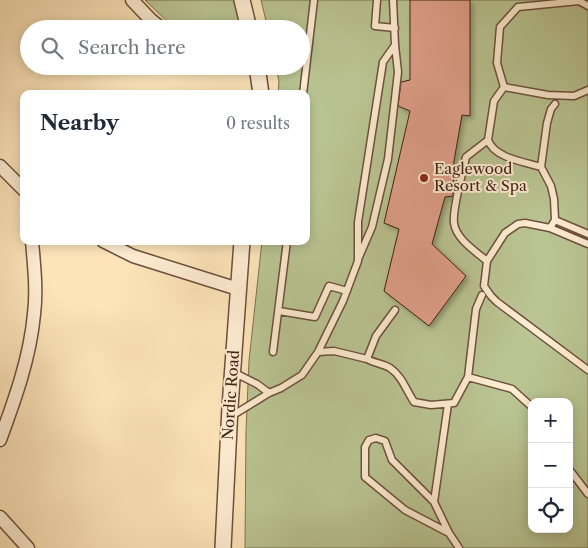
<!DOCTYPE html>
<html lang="en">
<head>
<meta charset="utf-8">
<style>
	body { margin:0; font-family:"Libre Caslon Text",serif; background:#f6f6f7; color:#1f2937 }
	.controls { position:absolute; right:15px; bottom:15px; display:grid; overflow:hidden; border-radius:10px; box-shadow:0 2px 12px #0003 }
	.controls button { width:45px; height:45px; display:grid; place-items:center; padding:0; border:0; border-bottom:1px solid #e0e1e3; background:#fff; color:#1f2937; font:25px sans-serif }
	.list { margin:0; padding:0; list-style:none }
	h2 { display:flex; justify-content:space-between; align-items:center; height:65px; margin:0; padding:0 20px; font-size:21px }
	h2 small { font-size:16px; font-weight:400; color:#747a83 }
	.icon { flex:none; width:28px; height:28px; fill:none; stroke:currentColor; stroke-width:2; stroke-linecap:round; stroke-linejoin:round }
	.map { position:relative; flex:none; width:588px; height:548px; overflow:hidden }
	.search { position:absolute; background:#fff; box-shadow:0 2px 12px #0003; left:20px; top:20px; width:290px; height:55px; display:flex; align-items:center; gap:12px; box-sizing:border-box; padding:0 18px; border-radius:28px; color:#747a83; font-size:19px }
	.panel { position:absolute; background:#fff; box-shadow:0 2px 12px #0003; left:20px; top:90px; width:290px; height:155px; border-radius:10px }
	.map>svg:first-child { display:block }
	.green { fill:#bac593; stroke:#7c7254; fill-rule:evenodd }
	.building { fill:#df9f89; stroke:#3e1f14; filter:url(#shadow) }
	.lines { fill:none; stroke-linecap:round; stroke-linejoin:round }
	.service-casing { stroke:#6e503d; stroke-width:9 }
	.minor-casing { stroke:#6e503d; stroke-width:15 }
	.tertiary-casing { stroke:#6e503d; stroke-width:18 }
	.service { stroke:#feedd2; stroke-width:6 }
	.minor { stroke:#feedd2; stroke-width:12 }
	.tertiary { stroke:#feedd2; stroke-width:15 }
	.poi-dot { fill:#8f2418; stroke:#feedd2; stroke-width:2 }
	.labels { text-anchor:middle; stroke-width:4; stroke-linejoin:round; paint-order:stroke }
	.poi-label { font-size:15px; fill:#3e1f14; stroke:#feedd2; text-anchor:start }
	.street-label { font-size:15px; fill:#3e1f14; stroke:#feedd2 }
</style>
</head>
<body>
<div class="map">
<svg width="588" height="548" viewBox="0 0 588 548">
	<defs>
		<filter id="shadow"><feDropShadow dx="3" dy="3" stdDeviation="2.5" flood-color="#0004"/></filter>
	</defs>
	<rect width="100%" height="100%" fill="#fde4b9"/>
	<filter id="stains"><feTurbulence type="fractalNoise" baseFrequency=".004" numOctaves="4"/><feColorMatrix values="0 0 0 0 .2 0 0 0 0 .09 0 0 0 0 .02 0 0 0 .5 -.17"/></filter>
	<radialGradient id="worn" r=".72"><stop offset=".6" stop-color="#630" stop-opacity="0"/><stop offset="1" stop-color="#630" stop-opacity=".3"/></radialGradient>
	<path class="green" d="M145 0H236L243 29H175Z
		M261 0H588V548H245L246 431 249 361 262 241H306V94H278L279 82 276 66H301V29H268ZM532 402H569V529H532Z"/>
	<path class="building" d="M410 0H470V116L462 115 454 161 453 196 445 197 432 244 466 276 429 326 384 291 399 229 384 223 410 111 398 106 401 82 410 80Z"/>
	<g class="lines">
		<defs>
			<path id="service" d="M377 0 375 26 395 28
				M588 6 579 1 518 7 500 27 497 63 504 87 548 95 574 96 588 90
				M504 87 494 101 488 140C494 158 525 162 541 167
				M303 94 314 0
				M555 104 551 109 547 123 541 167 551 186 554 199 555 220 550 228 525 223 518 224 505 233 487 261 484 286 491 296 497 302 588 370
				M555 220 588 234
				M550 228 588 244
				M359 257 372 227 388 159 398 72 395 45
				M487 261C475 251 456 239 454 223 452 209 463 172 466 157L488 140
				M279 311 315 317 329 286 347 291
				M273 352 287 241
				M318 352 334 351 367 359 376 336 395 310
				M367 359C374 363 384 364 390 368 402 376 406 390 414 402L431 405 454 403 468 377 476 309 482 295
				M233 372 257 384 269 393
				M468 377 512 389 532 407
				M230 417 269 393 281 388 302 375 318 352 343 301 358 261V222L383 62 395 45 393 0
				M569 469 588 494
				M434 502 449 533 405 510 365 477V447L369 440 376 438 385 441 392 460 434 502 448 404
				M449 533 459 548"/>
			<path id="minor" d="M132 0 150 19 162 29
				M0 166 24 190
				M103 241 133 256 238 289
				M0 440C15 399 30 358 34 314 37 290 34 265 32 241
				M0 517 28 548"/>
			<path id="tertiary" d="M242 0 249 29
				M257 66 261 94
				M223 548 230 407 242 241"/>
		</defs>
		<use href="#service" class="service-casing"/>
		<use href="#minor" class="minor-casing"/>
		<use href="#tertiary" class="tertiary-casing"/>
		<use href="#service" class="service"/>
		<use href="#minor" class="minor"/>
		<use href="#tertiary" class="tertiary"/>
	</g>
	<circle class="poi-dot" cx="424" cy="178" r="5"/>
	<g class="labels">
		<g class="poi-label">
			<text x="434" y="174">Eaglewood<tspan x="434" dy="17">Resort &amp; Spa</tspan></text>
		</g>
		<g class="street-label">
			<text transform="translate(231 395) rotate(-86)" y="5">Nordic Road</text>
		</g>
	</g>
	<rect width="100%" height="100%" filter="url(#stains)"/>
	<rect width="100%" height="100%" fill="url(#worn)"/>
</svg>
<div class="controls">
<button>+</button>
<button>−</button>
<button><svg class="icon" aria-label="locate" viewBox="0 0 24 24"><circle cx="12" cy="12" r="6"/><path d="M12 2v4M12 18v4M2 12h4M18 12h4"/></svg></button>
</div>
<div class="search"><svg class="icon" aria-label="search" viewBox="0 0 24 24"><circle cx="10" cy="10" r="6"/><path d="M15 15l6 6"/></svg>Search here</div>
<section class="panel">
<h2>Nearby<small>0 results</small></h2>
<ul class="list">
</ul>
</section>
</div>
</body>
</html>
